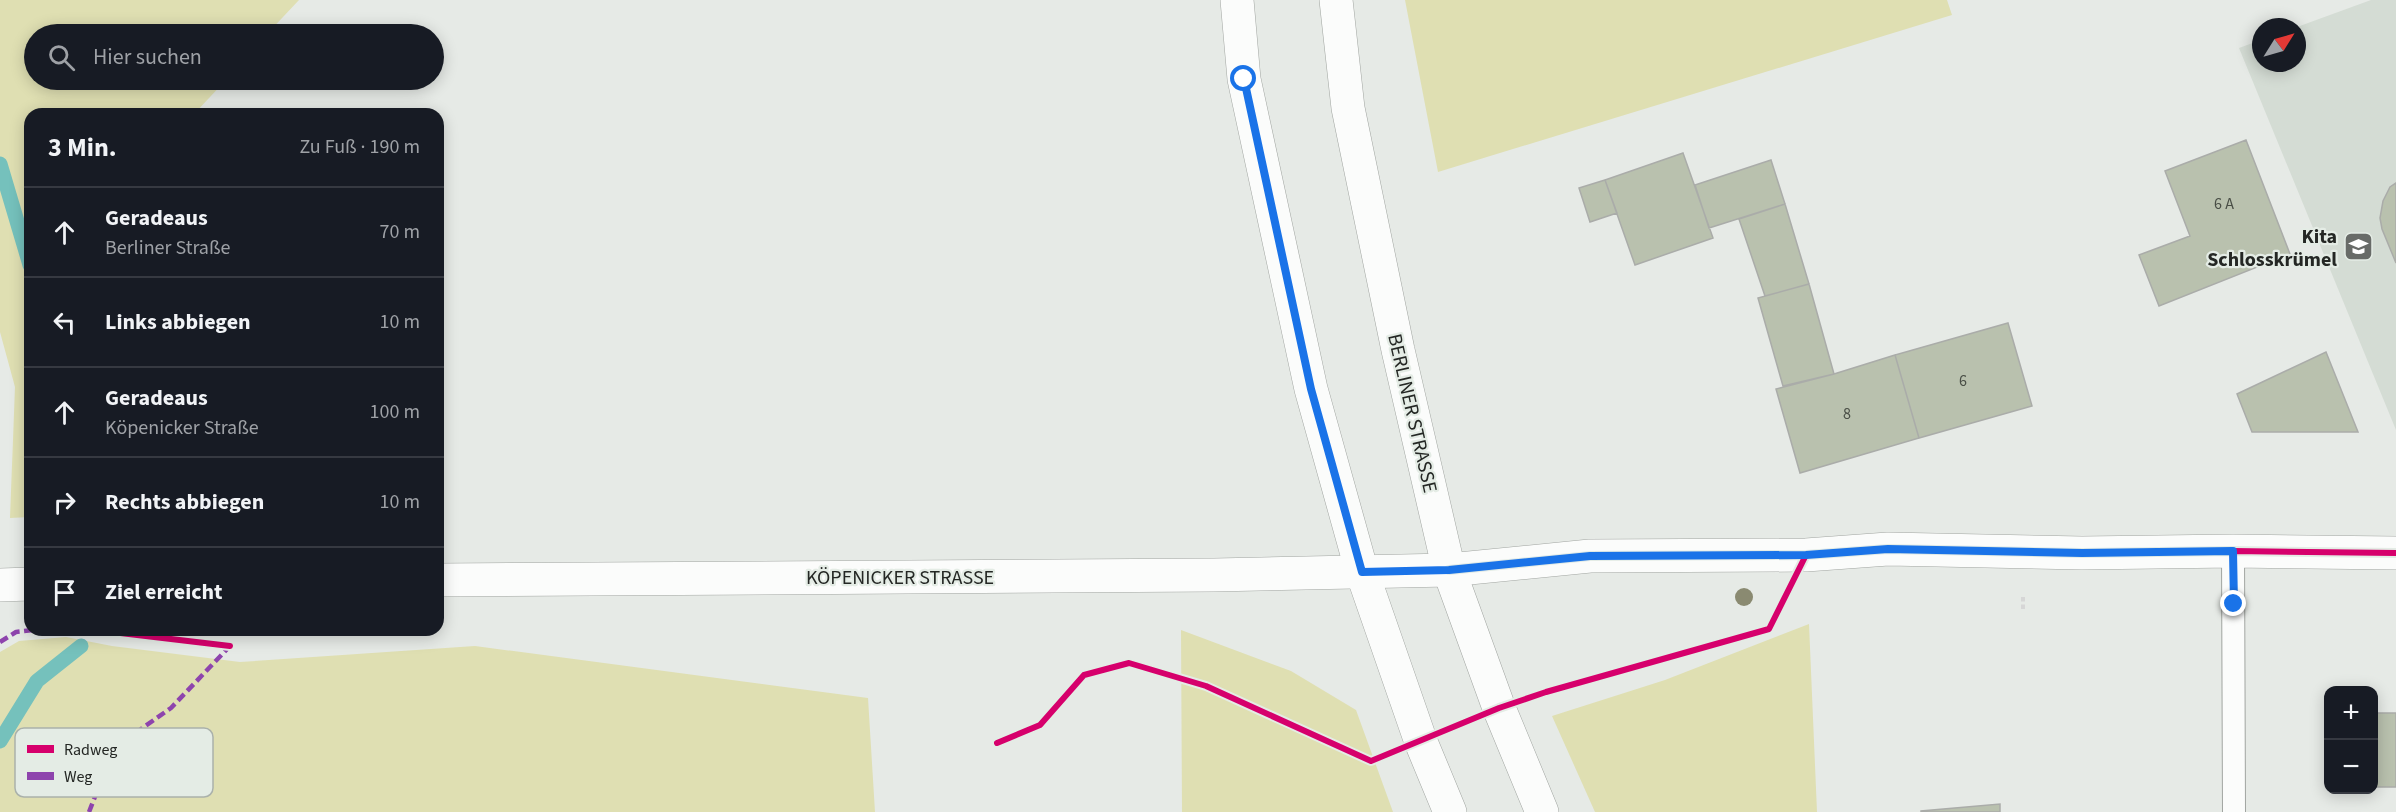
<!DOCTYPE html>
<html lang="de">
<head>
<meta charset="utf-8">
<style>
	body { margin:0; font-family:"Source Sans 3",sans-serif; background:#20242c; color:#f1f3f6 }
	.controls { position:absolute; right:18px; bottom:18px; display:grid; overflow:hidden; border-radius:12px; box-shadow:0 3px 15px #0003 }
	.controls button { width:54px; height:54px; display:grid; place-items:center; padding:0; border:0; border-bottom:2px solid #363941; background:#171b24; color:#f1f3f6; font:30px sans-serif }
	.compass { position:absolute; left:2252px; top:18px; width:54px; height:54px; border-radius:50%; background:#171b24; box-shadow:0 3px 15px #0003; rotate:53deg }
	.stop { position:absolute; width:18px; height:18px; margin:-14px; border:4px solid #1a73e8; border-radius:50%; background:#fff }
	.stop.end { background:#1a73e8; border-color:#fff; box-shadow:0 2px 6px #0008 }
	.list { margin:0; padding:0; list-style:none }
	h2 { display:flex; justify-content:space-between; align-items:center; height:78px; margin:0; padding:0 24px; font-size:26px }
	h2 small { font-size:20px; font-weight:400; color:#9ea1a6 }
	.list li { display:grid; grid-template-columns:39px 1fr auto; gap:18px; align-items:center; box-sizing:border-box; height:90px; padding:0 24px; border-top:2px solid #363941 }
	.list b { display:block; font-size:22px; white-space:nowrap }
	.list p { margin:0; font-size:20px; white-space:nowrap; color:#9ea1a6 }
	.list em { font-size:20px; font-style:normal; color:#9ea1a6 }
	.icon { flex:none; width:33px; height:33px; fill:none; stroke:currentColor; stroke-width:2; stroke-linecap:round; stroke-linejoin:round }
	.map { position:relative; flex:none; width:2396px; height:812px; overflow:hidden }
	.search { position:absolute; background:#171b24; box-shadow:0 3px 15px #0003; left:24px; top:24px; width:420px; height:66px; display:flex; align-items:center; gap:15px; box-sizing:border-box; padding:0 21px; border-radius:33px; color:#9ea1a6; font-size:22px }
	.panel { position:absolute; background:#171b24; box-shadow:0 3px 15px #0003; left:24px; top:108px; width:420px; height:528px; border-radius:18px }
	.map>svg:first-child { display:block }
	.built { fill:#d4dcd4 }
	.green { fill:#dfdfb2 }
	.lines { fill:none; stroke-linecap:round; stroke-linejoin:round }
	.stream { stroke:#75c1bc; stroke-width:15 }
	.building { fill:#b9c1ae; stroke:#aaaca9; stroke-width:1.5 }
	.lane-casing { stroke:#a1a5a1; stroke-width:24 }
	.street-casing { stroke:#a1a5a1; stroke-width:34 }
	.secondary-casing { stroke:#a1a5a1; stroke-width:34 }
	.primary-casing { stroke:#a1a5a1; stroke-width:34 }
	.path { stroke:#d6d6d6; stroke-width:4; stroke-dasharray:4.5 3; stroke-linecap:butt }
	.lane { stroke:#fbfcfb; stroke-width:22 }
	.street { stroke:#fbfcfb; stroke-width:33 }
	.secondary { stroke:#fbfcfb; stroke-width:33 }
	.primary { stroke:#fbfcfb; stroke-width:33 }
	.quiet { stroke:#8e44ad; stroke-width:4.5; stroke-dasharray:9 4.5; stroke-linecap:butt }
	.cycleway-casing { stroke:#e4ece5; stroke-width:10 }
	.cycleway { stroke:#d6006c; stroke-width:6 }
	.tree { fill:#8a8a71 }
	.route { stroke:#1a73e8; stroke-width:8 }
	.labels { text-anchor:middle; stroke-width:4.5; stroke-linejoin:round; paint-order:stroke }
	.number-label { font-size:16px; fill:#494e46 }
	.poi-label { font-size:20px; font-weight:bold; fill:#242724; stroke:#e4ece5; text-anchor:end }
	.street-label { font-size:20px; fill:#242724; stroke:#e4ece5 }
	.key { fill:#e4ece5; stroke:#aab1ab; stroke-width:1.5 }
	.key-label { font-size:16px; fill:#242724 }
</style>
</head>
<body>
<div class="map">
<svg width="2396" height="812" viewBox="0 0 2396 812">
	<rect width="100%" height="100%" fill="#e6eae6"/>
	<path class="built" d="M2371 0H2396V430L2239 48 2261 40V63H2297V27Z"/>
	<path class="green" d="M0 0H299L267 34H34V80H226L194 114H30V517L10 518 15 387 0 332Z
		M1405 0H1947L1952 15 1438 172Z
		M1809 624 1817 812H1595L1552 716 1665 680Z
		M1181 630 1291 671 1356 710 1393 812H1182Z
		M66 637 112 646 240 662 475 646 868 698 875 812H0V652L19 641Z"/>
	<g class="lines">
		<path class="stream" d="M0 164 30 265
			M0 741 37 681 81 646"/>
	</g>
	<path class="building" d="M2246 140 2290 254 2159 306 2139 255 2190 236 2165 171Z
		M1683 153 1713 238 1635 265 1605 180Z
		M1771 160 1785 204 1709 228 1695 185Z
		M1605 180 1617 213 1590 222 1579 188Z
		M2396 183V263L2382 229 2380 218 2383 201 2390 187Z
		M1785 204 1809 284 1765 296 1739 219Z
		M1809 284 1834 374 1783 386 1758 298Z
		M2008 323 2032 406 1919 438 1895 355Z
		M2326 352 2358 432H2252L2237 394Z
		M1895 355 1919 438 1800 473 1776 389 1834 374Z
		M2374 713H2396V787H2374Z
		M2000 804V812H1921V811Z"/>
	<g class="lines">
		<defs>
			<path id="lane" d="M2233 551 2234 812"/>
			<path id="street" d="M1449 570 1590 556 1806 555 1888 549 2082 553 2233 551 2396 553"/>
			<path id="secondary" d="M438 580 1214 575 1449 570
				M0 585 30 584"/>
			<path id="primary" d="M1237 0 1244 79 1311 389 1362 572 1421 742 1450 812
				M1336 0 1348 108 1398 350 1449 570 1499 708 1542 812"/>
		</defs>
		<use href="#lane" class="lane-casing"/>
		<use href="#street" class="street-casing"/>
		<use href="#secondary" class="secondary-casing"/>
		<use href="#primary" class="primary-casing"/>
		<path class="path" d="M2023 609V596"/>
		<use href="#lane" class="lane"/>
		<use href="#street" class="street"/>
		<use href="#secondary" class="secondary"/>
		<use href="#primary" class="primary"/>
		<path class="quiet" d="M0 642 16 632 34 630
			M89 812 114 748 171 708 230 646"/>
		<defs>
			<path id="cycleway" d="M1449 570 1590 556 1806 555 1888 549 2082 553 2233 551 2396 553
				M95 630 230 646
				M997 743 1040 725 1084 675 1129 663 1206 686 1371 761 1499 708 1546 692 1769 629 1806 555"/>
		</defs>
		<use href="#cycleway" class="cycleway-casing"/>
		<use href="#cycleway" class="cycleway"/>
	</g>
	<circle class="tree" cx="1744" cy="597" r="9"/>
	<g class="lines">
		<path class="route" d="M1244 79 1311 389 1362 572 1449 570 1590 556 1806 555 1888 549 2082 553 2233 551 2234 604"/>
	</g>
	<defs>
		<symbol id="school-square" viewBox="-11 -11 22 22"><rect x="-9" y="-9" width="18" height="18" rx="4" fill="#686b68" stroke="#e4ece5"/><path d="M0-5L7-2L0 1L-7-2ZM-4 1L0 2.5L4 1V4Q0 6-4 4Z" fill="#fff"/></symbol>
	</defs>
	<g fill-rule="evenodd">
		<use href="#school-square" x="2342" y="230" width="33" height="33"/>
	</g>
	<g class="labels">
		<g class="number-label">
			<text x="2224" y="209">6 A</text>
			<text x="1963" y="386">6</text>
			<text x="1847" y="419">8</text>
		</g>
		<g class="poi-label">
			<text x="2337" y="243">Kita<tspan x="2337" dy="23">Schlosskrümel</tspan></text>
		</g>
		<g class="street-label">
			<text transform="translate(1413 413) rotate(77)" y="7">BERLINER STRASSE</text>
			<text x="900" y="584">KÖPENICKER STRASSE</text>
		</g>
	</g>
	<rect x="15" y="728" width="198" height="69" rx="9" class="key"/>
	<rect x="27" y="745" width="27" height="8" fill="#d6006c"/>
	<rect x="27" y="772" width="27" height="8" fill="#8e44ad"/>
	<g class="key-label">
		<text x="64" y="755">Radweg</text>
		<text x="64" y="782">Weg</text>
	</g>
</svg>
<div class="controls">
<button>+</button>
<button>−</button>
</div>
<svg class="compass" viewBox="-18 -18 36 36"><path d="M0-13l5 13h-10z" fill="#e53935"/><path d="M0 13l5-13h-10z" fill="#9ea1a6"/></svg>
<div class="stop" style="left:1244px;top:79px"></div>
<div class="stop end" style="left:2234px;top:604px"></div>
<div class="search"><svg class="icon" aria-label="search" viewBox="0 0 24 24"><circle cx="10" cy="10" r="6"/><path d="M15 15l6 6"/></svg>Hier suchen</div>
<section class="panel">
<h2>3 Min.<small>Zu Fuß · 190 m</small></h2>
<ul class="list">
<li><svg class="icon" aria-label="ahead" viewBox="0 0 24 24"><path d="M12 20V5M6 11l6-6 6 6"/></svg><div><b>Geradeaus</b><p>Berliner Straße</p></div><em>70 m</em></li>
<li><svg class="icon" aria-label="left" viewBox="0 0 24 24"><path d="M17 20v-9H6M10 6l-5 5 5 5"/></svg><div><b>Links abbiegen</b></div><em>10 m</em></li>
<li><svg class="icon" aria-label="ahead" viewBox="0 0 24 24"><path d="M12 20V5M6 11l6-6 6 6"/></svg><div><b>Geradeaus</b><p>Köpenicker Straße</p></div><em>100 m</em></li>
<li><svg class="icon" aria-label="right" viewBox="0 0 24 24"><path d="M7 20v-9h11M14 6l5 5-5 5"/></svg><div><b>Rechts abbiegen</b></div><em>10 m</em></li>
<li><svg class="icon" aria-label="arrive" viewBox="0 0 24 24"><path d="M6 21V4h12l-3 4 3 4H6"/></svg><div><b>Ziel erreicht</b></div></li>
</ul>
</section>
</div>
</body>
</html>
